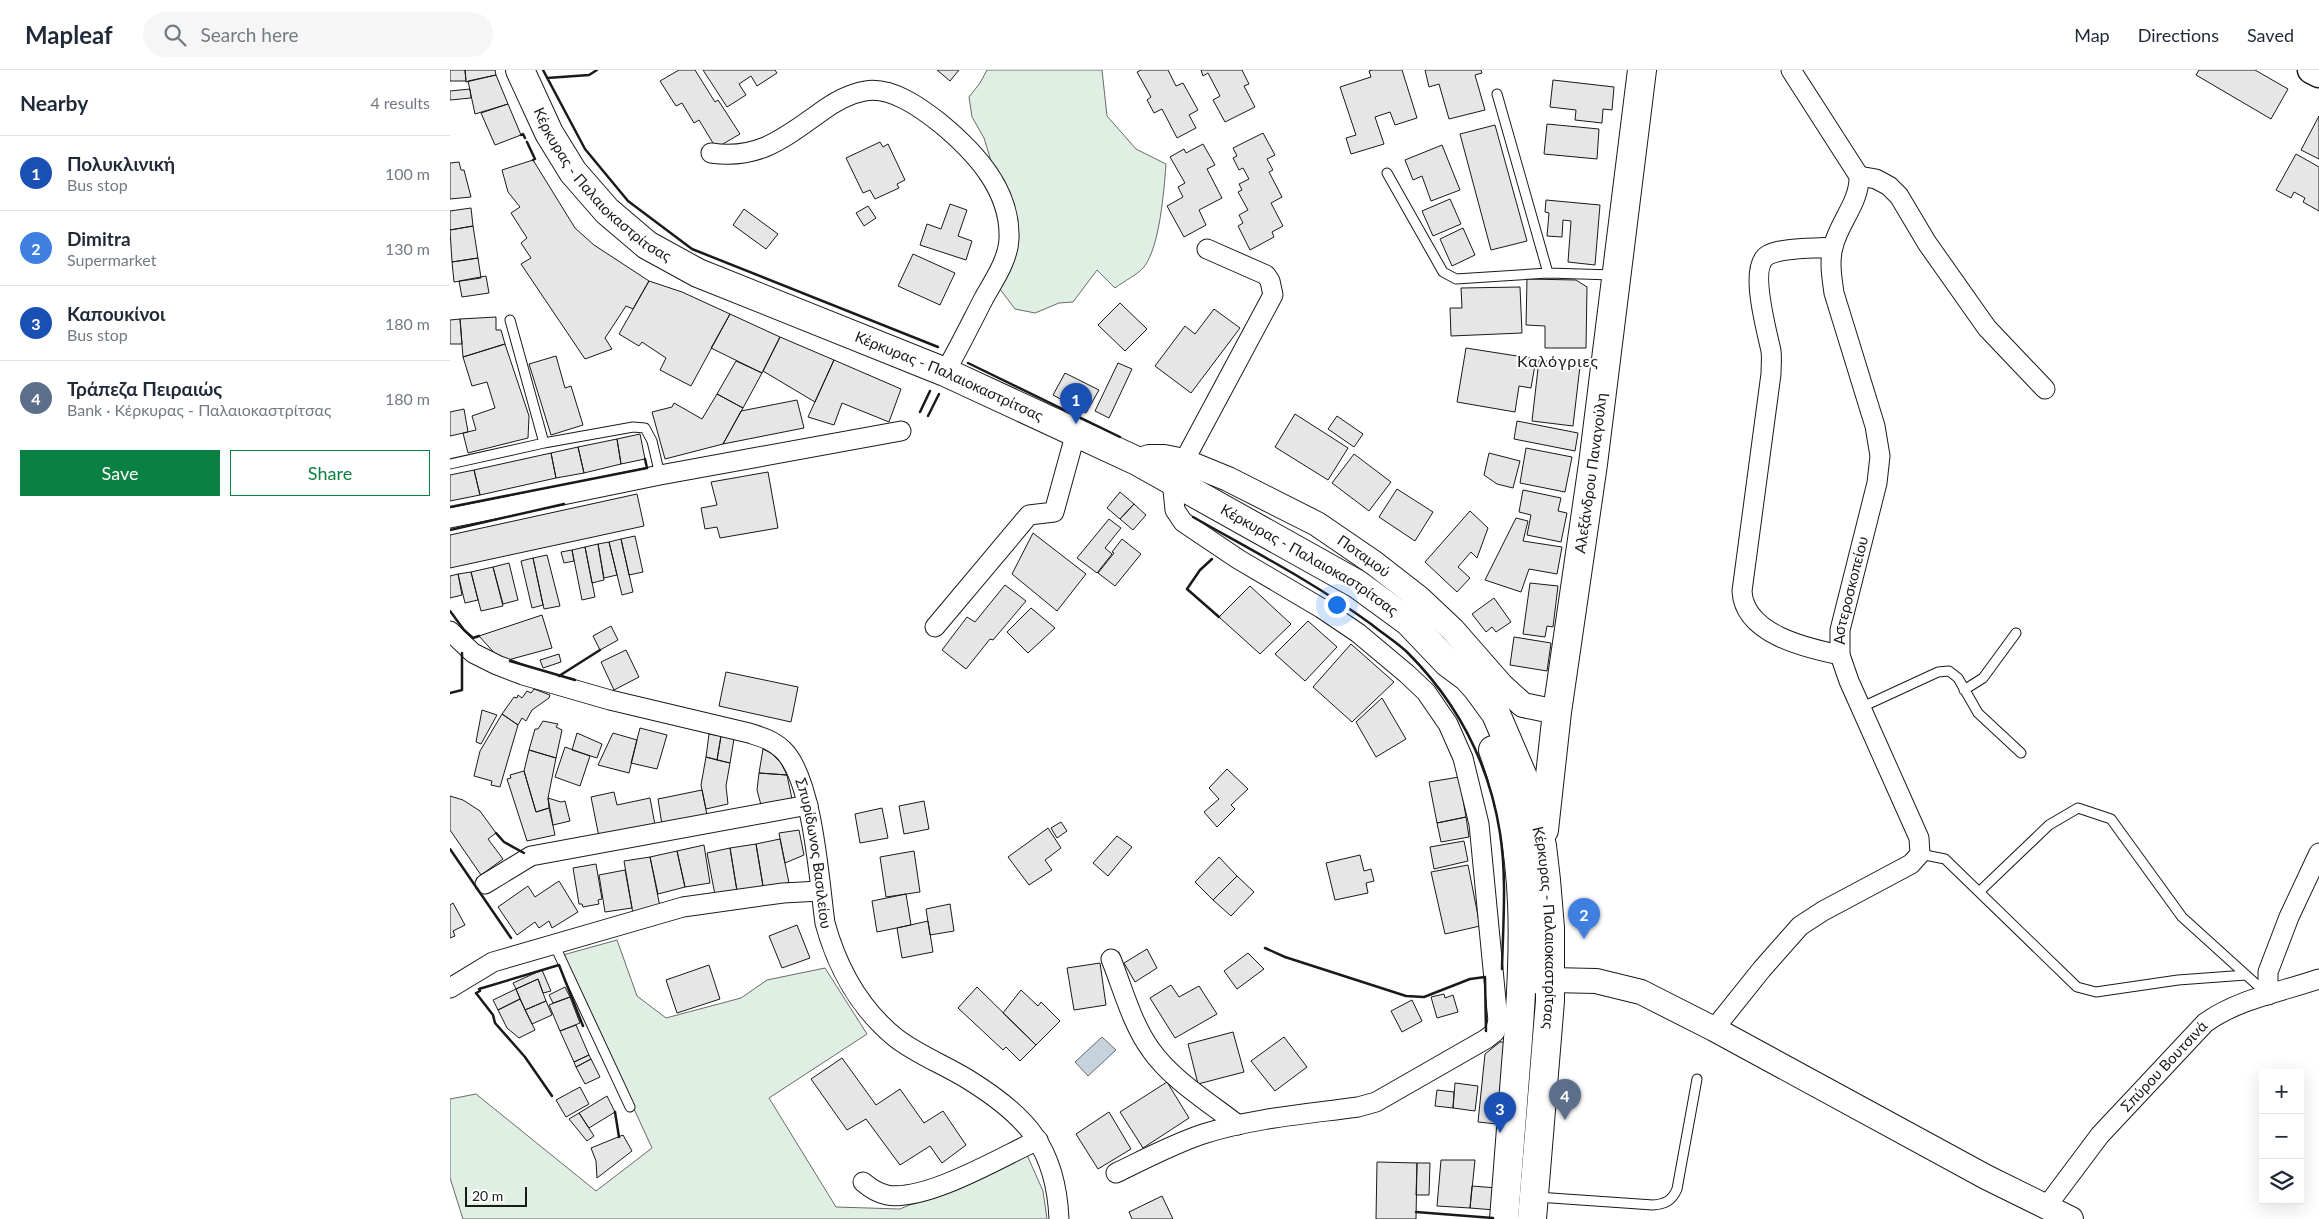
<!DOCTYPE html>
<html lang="en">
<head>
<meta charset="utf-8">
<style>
	body { margin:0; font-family:Lato,sans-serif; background:#f6f6f7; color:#1f2937 }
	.controls { position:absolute; right:15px; bottom:15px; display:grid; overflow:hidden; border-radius:0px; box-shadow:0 5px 20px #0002 }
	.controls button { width:45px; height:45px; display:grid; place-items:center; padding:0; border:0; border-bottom:1px solid #e0e1e3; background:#fff; color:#1f2937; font:25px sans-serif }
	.scale { position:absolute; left:15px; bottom:12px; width:62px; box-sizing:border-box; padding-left:5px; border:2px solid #1a1a1a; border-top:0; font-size:14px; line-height:18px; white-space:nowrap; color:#1a1a1a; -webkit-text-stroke:4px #fff; paint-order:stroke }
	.you { position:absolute; left:886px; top:534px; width:18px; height:18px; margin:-12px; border:4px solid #fff; border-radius:50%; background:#1a73e8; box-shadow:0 0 0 8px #1a73e833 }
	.badge { display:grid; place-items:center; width:32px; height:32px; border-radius:50%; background:#0b8043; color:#fff; font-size:16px; font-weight:700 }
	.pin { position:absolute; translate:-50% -41px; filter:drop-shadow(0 1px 2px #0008) }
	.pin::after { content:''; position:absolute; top:26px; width:18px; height:15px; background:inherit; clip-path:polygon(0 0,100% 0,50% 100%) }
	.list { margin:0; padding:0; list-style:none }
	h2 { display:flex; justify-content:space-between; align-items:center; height:65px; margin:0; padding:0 20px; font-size:21px }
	h2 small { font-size:16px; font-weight:400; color:#747a83 }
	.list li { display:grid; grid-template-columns:32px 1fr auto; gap:15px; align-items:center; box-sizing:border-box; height:75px; padding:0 20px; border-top:1px solid #e0e1e3 }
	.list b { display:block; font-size:19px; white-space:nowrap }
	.list p { margin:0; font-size:16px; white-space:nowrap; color:#747a83 }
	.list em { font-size:16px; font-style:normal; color:#747a83 }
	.actions { display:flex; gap:10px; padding:15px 20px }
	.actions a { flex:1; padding:11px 0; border:1px solid #0b8043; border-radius:0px; text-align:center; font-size:18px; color:#0b8043 }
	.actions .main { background:#0b8043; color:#fff }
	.icon { flex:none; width:28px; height:28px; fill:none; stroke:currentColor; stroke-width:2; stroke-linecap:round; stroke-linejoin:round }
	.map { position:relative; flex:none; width:1869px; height:1149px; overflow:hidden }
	header { display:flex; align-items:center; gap:30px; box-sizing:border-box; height:70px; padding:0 25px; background:#fff; border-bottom:1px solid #e0e1e3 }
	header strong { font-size:24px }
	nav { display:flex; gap:28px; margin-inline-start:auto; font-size:18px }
	.search { width:350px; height:45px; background:#f6f6f7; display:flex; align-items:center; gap:12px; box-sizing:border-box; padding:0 18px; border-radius:28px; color:#747a83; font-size:19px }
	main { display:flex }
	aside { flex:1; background:#fff }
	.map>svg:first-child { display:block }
	.green { fill:#e0efe3; stroke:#6a6a6a }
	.water { fill:#c6d2dc; stroke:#6a6a6a }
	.building { fill:#e6e6e6; stroke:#1a1a1a }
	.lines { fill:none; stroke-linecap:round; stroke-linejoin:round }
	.service-casing { stroke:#1a1a1a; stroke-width:11 }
	.minor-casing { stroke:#1a1a1a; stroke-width:21 }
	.tertiary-casing { stroke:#1a1a1a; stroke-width:26 }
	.secondary-casing { stroke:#1a1a1a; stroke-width:29 }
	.primary-casing { stroke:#1a1a1a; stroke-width:30 }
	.service { stroke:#fff; stroke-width:9 }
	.minor { stroke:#fff; stroke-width:19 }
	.tertiary { stroke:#fff; stroke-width:24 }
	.secondary { stroke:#fff; stroke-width:26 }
	.primary { stroke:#fff; stroke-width:28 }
	.wall { stroke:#1a1a1a; stroke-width:2.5 }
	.labels { text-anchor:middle; stroke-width:4; stroke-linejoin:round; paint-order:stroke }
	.street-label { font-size:15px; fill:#1a1a1a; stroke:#fff }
	.neighbourhood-label { font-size:16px; letter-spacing:1px; fill:#1a1a1a; stroke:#fff }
</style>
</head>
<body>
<header>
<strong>Mapleaf</strong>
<div class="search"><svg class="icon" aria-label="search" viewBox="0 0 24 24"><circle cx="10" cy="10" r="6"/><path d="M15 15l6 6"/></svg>Search here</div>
<nav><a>Map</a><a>Directions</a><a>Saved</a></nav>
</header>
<main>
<aside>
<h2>Nearby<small>4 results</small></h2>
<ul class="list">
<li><span class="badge" style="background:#1a4fb4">1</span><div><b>Πολυκλινική</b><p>Bus stop</p></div><em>100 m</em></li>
<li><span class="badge" style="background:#3f7fe0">2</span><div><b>Dimitra</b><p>Supermarket</p></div><em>130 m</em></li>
<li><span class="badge" style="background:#1a4fb4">3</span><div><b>Καπουκίνοι</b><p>Bus stop</p></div><em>180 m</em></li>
<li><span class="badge" style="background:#5c6f8a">4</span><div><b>Τράπεζα Πειραιώς</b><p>Bank · Κέρκυρας - Παλαιοκαστρίτσας</p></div><em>180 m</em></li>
</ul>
<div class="actions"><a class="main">Save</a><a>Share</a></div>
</aside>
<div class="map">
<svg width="1869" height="1149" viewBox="0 0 1869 1149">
	<rect width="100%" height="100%" fill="#fff"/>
	<path class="green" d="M537 0H652L657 46 686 79 716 94C714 120 710 176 694 197 687 205 674 211 665 218L647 200 623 232 609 233 585 243 565 239 550 219 554 201 565 185 567 146 550 120 534 68 522 47 519 27 530 13Z
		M167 870 187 926 216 948 291 928 317 910 375 898 417 964 319 1028 386 1137 450 1139 577 1085 593 1121 597 1149H13L0 1108V1029L26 1024 146 1121 202 1078 113 885Z"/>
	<path class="water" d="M652 967 666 980 638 1006 625 992Z"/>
	<path class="building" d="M0 0H15L16 11H0Z
		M15 0H45L46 5 16 12Z
		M229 0H245L265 32 268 30 290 64 266 78 249 50 244 53 232 33 226 36 210 11Z
		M253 0H325L327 3 307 16 301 6 289 14 296 25 277 37Z
		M487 0H509L500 11Z
		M691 0H718L726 16 733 13 748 40 739 45 746 58 727 68 712 39 704 43 697 30 701 27 687 2Z
		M751 0H792L799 14 794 16 805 37 775 52 763 30 770 26 758 3 753 6Z
		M922 0H952L967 48 945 55 940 42 925 47 934 74 901 84 896 68 906 65 890 17 921 7 919 1Z
		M975 0H1031L1032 3 1025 5 1035 40 999 49 989 14 979 17Z
		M1749 0H1805L1838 19 1821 49 1746 5Z
		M46 5 58 34 25 44 18 11Z
		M1103 10 1164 17 1162 40 1153 39 1152 53 1125 50 1126 40 1100 37Z
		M20 19 21 28 0 30V21Z
		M58 34 71 65 45 75 31 43Z
		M1869 46V89L1851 80Z
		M1097 54 1149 59 1147 89 1094 84Z
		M1045 55 1077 171 1041 180 1010 64Z
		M813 63 825 85 817 89 823 100 819 102 832 127 821 133 833 156 822 162 824 167 800 180 788 156 793 153 789 145 798 140 788 122 792 120 789 114 799 109 793 98 789 100 783 88 787 86 783 78Z
		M430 72 433 77 438 74 455 110 447 114 449 118 425 129 420 120 413 123 396 88Z
		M753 74 765 95 757 99 772 128 749 140 756 155 734 167 717 136 733 127 728 117 735 113 720 87 734 79 736 83Z
		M992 75 1010 120 981 131 972 106 963 110 955 90Z
		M1846 84 1869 97V141L1853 132 1855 128 1844 122 1841 128 1826 120Z
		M83 90 125 158 144 175 199 211 183 239 176 236 155 268 162 279 135 289 71 194 81 188 71 173 77 168 61 143 70 137 58 122 52 100Z
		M9 92 11 100H14L21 127 0 129V93Z
		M1000 129 1011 154 983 166 972 141Z
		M1096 130 1150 135 1145 195 1118 192 1121 151 1113 150 1112 167 1097 166 1099 143 1095 142Z
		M500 134 517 140 508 166 522 171 516 190 470 175 477 154 491 159Z
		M418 136 426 148 414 156 406 143Z
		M21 138 23 156 0 160V141Z
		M294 139 328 164 316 179 283 155Z
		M23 156 28 188 2 192 0 160Z
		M1013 158 1025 185 1002 196 990 169Z
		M463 184 505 203 490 235 448 216Z
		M28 188 31 208 4 212 2 192Z
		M36 206 39 223 12 227 9 211Z
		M1077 209 1126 210 1137 217 1136 278H1095V256L1076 255Z
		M199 211 232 222 280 244 241 316 210 300 216 288 192 272 189 276 169 264Z
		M1070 217 1072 263 1001 266 1000 238H1012L1011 218Z
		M670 233 697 259 675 281 648 255Z
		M764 239 790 258 741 323 705 296 735 256 745 264Z
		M280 244 330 267 312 303 261 278Z
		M46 247V260H51L55 274 13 287 10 249Z
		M10 249 12 274H0V250Z
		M330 267 384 290 365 332 313 301Z
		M55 274 79 346 78 368 18 383 13 363 26 360 22 346 45 338 37 312 22 316 13 287Z
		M1016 278 1086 289 1081 318 1069 316 1065 342 1007 332Z
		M106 286 115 318 121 316 133 355 101 365 79 294Z
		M384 290 451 319 439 352 392 333 384 355 358 347Z
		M1089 290 1130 296 1123 356 1082 351Z
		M286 291 312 303 293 338 267 324Z
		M668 293 682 299 659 348 645 341Z
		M615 303 649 320 636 343 603 325Z
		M267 324 293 338 273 374 215 389 202 342 222 337 224 333 252 349Z
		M347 330 354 358 273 374 291 341Z
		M14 339 18 362 0 366V342Z
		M845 344 898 378 878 410 825 377Z
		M887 346 913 364 904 377 878 359Z
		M1067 351 1128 363 1125 381 1064 369Z
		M190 364 195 389 171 394 167 369Z
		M167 369 171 394 134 403 128 377Z
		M128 377 134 403 106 408 101 383Z
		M1076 378 1122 387 1115 422 1070 413Z
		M101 383 106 408 30 425 24 400Z
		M1039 383 1070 391 1063 418 1047 414 1034 405Z
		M904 384 941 412 919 441 882 413Z
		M24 400 30 425 0 431V405Z
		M318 402 328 458 270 468 267 457 255 459 251 438 267 435 261 412Z
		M947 419 983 442 965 471 929 447Z
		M1073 420 1111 428 1108 441 1117 443 1111 472 1077 465 1081 445 1069 442Z
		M670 422 684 434 670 449 657 438Z
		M187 424 194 456 0 498V465Z
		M684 434 696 445 683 460 670 449Z
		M1020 441 1038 458 1027 488 1021 482 1008 497 1020 508 1007 522 975 492Z
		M1066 448 1078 451 1073 471 1112 477 1107 504 1079 499 1071 522 1035 510Z
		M659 449 671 458 655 478 662 484 647 503 627 488Z
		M583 463 636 504 607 541 562 504Z
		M185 466 193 502 179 505 171 469Z
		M171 469 183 522 172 525 159 472Z
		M672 469 691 484 665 516 648 503 664 483 662 482Z
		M159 472 167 505 154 508 148 474Z
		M148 474 154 510 142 513 135 477Z
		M135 477 145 527 132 530 122 480Z
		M122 480 124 491 114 493 111 482Z
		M97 485 110 536 94 539 83 488Z
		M83 488 93 535 82 538 71 491Z
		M59 493 68 530 53 534 43 497Z
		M43 497 53 536 31 541 21 502Z
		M21 502 28 530 15 533 8 504Z
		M8 504 12 525 0 528V506Z
		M1080 513 1108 516 1103 557 1097 556 1095 567 1073 564Z
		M555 515 576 531 543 570 540 569 516 599 492 580 517 547 525 552Z
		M800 516 841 554 810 584 769 547Z
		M1044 528 1061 552 1046 562 1042 557 1036 562 1022 544Z
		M581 538 605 558 578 583 557 562Z
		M92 545 102 578 58 590 48 587 29 566Z
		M858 551 887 577 855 611 825 584Z
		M161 556 168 570 150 580 143 566Z
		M1064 567 1101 573 1097 601 1060 595Z
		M901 574 944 612 902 652 863 617Z
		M176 580 189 607 164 620 151 592Z
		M109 584 111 592 93 598 90 590Z
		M276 602 348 617 341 652 269 636Z
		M84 619 100 625 99 628 82 640 76 651 72 648 68 655 52 644 64 627 67 628 68 625 72 628 77 621 81 623Z
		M932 628 956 669 926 687 906 652Z
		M32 640 47 645 31 674 26 672Z
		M52 644 68 655 50 717 41 715 42 711 24 706 30 681Z
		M93 651 108 654 106 657 112 660 106 688 79 680 85 659H88Z
		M190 658 217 665 207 699 181 693Z
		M127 663 152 674 147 688 122 680Z
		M163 663 187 670 179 703 148 695Z
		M259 664 271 666 267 690 256 687Z
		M271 666 284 669 280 693 267 690Z
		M115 677 140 686 130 716 105 707Z
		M313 679 321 683 331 693 337 705 309 703Z
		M79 680 106 688 98 728 99 738 86 742 74 701Z
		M256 687 280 693 276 716 278 734 256 739 251 715Z
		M777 699 798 719 781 735 785 739 767 757 754 742 769 729 759 718Z
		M74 701 86 742 99 738 105 765 77 771 57 709 61 708 60 705Z
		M309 703 337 705 342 729 311 735 307 720Z
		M1009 707 1016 747 987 753 979 712Z
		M252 720 257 745 212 755 208 729Z
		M164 722 167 735 200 728 205 755 149 767 141 727Z
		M0 726 13 730 30 741 46 763 38 769 53 789 31 805 0 760Z
		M98 728 111 732 115 731 120 751 103 755Z
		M474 731 479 759 454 764 449 736Z
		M432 738 438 768 410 773 405 744Z
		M1016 747 1019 767 991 772 987 753Z
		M611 752 617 761 607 768 601 758Z
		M598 758 611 778 595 790 602 800 579 815 558 787Z
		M349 760 354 785 335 793 329 763Z
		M667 766 682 777 658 806 643 793Z
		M330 769 339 813 313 816 306 774Z
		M1014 771 1018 791 984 799 980 777Z
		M306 774 313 816 287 821 280 778Z
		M254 775 260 813 235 817 227 781Z
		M280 778 287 821 265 825 257 783Z
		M227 781 235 817 208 824 200 787Z
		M464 781 470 822 436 827 430 787Z
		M910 785 914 801 921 799 924 811 916 813 918 823 885 830 876 793Z
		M200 787 210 837 183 844 174 791Z
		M769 787 787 806 763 830 745 812Z
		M146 794 152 829 148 830 149 834 133 837 132 834H129L123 798Z
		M1018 795 1030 856 995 864 981 802Z
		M175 800 182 838 155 842 149 805Z
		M787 806 804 822 781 846 763 830Z
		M109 811 128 842 102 858 99 851 89 858 85 852 67 865 48 837 78 816 85 827Z
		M456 824 461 855 427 862 422 831Z
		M3 833 15 855 3 861 5 866 0 868V835Z
		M500 834 504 861 480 865 476 839Z
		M478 851 483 882 452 888 447 858Z
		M347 855 360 888 332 898 319 866Z
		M697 879 707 898 685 912 674 893Z
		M798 883 814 899 787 919 774 901Z
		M650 893 656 935 624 940 617 898Z
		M259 895 270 929 227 943 216 910Z
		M92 900 101 921 93 923 88 909 66 919 63 913Z
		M88 909 96 931 75 940 66 919Z
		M721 915 729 927 749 916 767 944 725 968 700 928Z
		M115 917 120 927 103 933 99 925Z
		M527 917 586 975 570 991 556 977 553 980 508 938Z
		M66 919 70 929 48 940 43 930Z
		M571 920 588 936 591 932 610 951 586 975 553 943Z
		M994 924 995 928 1003 925 1008 942 987 948 981 927Z
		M120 927 130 953 110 961 99 935Z
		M70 929 85 960 69 968 57 958 48 940Z
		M962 930 972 951 952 962 941 941Z
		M96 931 102 945 82 954 75 940Z
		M126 955 139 985 124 992 110 961Z
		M783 962 794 1002 748 1014 738 974Z
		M834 967 857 997 825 1021 801 991Z
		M1050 972H1054L1047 1054 1028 1052 1035 984Z
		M139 985 141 989 126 997 124 992Z
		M392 988 426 1035 450 1019 474 1053 493 1041 516 1075 492 1093 480 1076 450 1095 416 1049 397 1060 361 1009Z
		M141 989 150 1007 135 1014 126 997Z
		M717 1012 739 1048 693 1078 670 1042Z
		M1005 1013 1028 1016 1025 1041 1003 1038Z
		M130 1017 139 1034 116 1047 106 1030Z
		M987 1020 1004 1022 1003 1038 985 1036Z
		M157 1026 165 1042 139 1058 129 1043Z
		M659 1042 681 1079 648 1099 626 1064Z
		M129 1043 144 1066 137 1071 119 1049Z
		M173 1065 182 1081 147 1108 146 1091 141 1078Z
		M991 1090H1025L1020 1138 987 1136Z
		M927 1092 967 1093 966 1149H926Z
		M967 1093H980L979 1125H966Z
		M1022 1116 1047 1118 1045 1140 1020 1138Z
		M712 1126 723 1149H682L679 1142Z"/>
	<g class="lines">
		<defs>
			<path id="service" d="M1047 24 1098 203
				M937 103 993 202 1006 209 1098 203 1163 205
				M60 250 94 373
				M0 394 94 373 183 357 195 358 202 371 210 405
				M1514 620 1533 608 1566 563
				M1410 638 1488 602 1499 601 1508 608 1528 643 1571 683
				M1470 784 1495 789 1627 917 1646 922 1728 910 1796 905
				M1529 822 1599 755 1628 738 1661 749 1732 847 1816 923
				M104 874 180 1037
				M1087 1127 1203 1135C1215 1134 1222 1131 1227 1119L1247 1009"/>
			<g id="minor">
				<path d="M261 83C307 90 333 69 368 44 381 34 398 24 415 21 441 16 471 38 490 53 525 82 561 120 559 169 558 190 544 210 534 228 521 253 509 278 495 302"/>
				<path d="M1409 106 1426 109 1439 116 1449 126 1477 173 1537 258 1595 319"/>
				<path d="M1383 177C1365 179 1333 177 1318 185 1298 196 1317 261 1321 281 1322 288 1321 296 1321 304L1292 521C1294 564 1356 578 1390 585"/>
				<path d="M734 391 823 225 820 211 816 205 757 179"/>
				<path d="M722 410 725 440 733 452 788 489 871 538 908 563 957 604 976 622 998 654 1013 688 1029 754 1048 951 1070 953"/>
				<path d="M0 448 210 405 451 361"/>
				<path d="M485 557 579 445 604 442 626 362"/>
				<path id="s1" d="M0 561 23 583 47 595 73 605 160 630 299 663C311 667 323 670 333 680 363 709 369 810 375 853 387 897 410 939 446 968 468 985 495 995 519 1010 577 1046 606 1078 609 1149"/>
				<path d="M35 814 81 786 358 735"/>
				<path d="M661 889C673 919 682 954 701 980 721 1009 760 1033 788 1055"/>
				<path d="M0 918 43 892 233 837 333 823 370 821"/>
				<path d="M1818 925V902L1839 847 1869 783"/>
				<path id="s2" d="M1264 959 1312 899 1350 856 1373 841 1461 794 1470 784 1469 768 1399 611 1390 585V560L1427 413 1430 386 1425 356 1384 223C1382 209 1379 192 1383 177 1389 152 1410 132 1409 106L1341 0"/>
				<path d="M666 1103C695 1089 723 1074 753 1064 803 1048 857 1044 908 1037L926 1032 1036 969 1045 962 1048 951"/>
				<path d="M413 1112C420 1118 427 1123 437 1125 476 1132 551 1087 588 1070"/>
				<path id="s3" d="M1596 1137 1650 1065 1755 953C1788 929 1831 922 1869 909"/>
			</g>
			<g id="tertiary">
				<path id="s4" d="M687 391 699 387H714L734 391 778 409 867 454 924 493 969 528 1003 560 1052 616 1073 635 1107 642"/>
				<path d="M1072 912 1101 910 1146 911 1191 922 1264 959 1536 1107 1621 1149"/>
			</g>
			<path id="secondary" d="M1861 0 1869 4"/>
			<g id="primary">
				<path id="s5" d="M70 0 99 63 123 102 157 141 197 175 248 203 495 302 687 391 907 514 959 552 998 593 1017 607 1027 618 1046 644 1076 714 1092 776 1096 810 1100 858V931L1082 1149"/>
				<path d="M1043 680C1081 780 1075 889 1066 994 1062 1046 1058 1097 1054 1149"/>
				<path id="s6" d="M1094 760 1107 642 1143 394 1192 0"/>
			</g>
		</defs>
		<use href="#service" class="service-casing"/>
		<use href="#minor" class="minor-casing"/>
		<use href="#tertiary" class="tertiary-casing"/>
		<use href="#secondary" class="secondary-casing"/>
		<use href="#primary" class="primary-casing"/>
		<use href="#service" class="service"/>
		<use href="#minor" class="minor"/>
		<use href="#tertiary" class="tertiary"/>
		<use href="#secondary" class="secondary"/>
		<use href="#primary" class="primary"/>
		<path class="wall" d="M93 0 135 79 178 131 242 179 488 277
			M97 8 139 5 147 0
			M71 65 73 64 75 68
			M77 72 85 89 83 90
			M518 293 670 367
			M470 342 480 321
			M478 346 489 324
			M0 437 197 398 195 389
			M743 447C803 481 865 513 921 554 932 563 946 572 957 582 1007 632 1039 693 1050 763 1057 808 1053 855 1052 899
			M0 460 114 434
			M762 489 750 500 737 519 769 547
			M0 541 14 560 23 568 29 566
			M60 591 125 610
			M109 606 150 580
			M0 623 12 620V583
			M46 763 54 772 74 783
			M0 779 61 868
			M815 878 835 887 956 926 974 927 1020 909 1035 907 1036 961
			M102 1026 75 987 45 953 43 945 26 923 30 921 29 919 109 895 133 956
			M165 1042 169 1067
			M966 1142 1043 1148"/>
	</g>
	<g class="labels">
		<g class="street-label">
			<text dy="5" stroke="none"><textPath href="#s5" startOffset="144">Κέρκυρας - Παλαιοκαστρίτσας</textPath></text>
			<text dy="5" stroke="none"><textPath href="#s5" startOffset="549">Κέρκυρας - Παλαιοκαστρίτσας</textPath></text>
			<text dy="5" stroke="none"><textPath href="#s6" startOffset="360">Αλεξάνδρου Παναγούλη</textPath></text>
			<text dy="5" stroke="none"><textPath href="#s4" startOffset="252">Ποταμού</textPath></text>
			<text dy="5" stroke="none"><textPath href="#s5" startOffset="954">Κέρκυρας - Παλαιοκαστρίτσας</textPath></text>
			<text dy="5" stroke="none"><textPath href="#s2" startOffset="556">Αστεροσκοπείου</textPath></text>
			<text dy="5" stroke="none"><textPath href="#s1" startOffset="468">Σπυρίδωνος Βασιλείου</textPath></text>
			<text dy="5" stroke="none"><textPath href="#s5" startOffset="1421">Κέρκυρας - Παλαιοκαστρίτσας</textPath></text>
			<text dy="5" stroke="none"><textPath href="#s3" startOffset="184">Σπύρου Βουτσινά</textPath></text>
		</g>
		<g class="neighbourhood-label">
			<text x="1108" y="297">Καλόγριες</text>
		</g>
	</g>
</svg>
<div class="controls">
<button>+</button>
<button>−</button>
<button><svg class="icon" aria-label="layers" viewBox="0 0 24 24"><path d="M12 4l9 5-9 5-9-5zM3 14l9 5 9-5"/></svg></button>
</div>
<div class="scale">20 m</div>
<div class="you"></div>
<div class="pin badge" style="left:626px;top:354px;background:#1a4fb4">1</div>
<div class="pin badge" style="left:1134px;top:869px;background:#3f7fe0">2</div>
<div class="pin badge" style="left:1050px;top:1063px;background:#1a4fb4">3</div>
<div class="pin badge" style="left:1115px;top:1050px;background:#5c6f8a">4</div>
</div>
</main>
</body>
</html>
